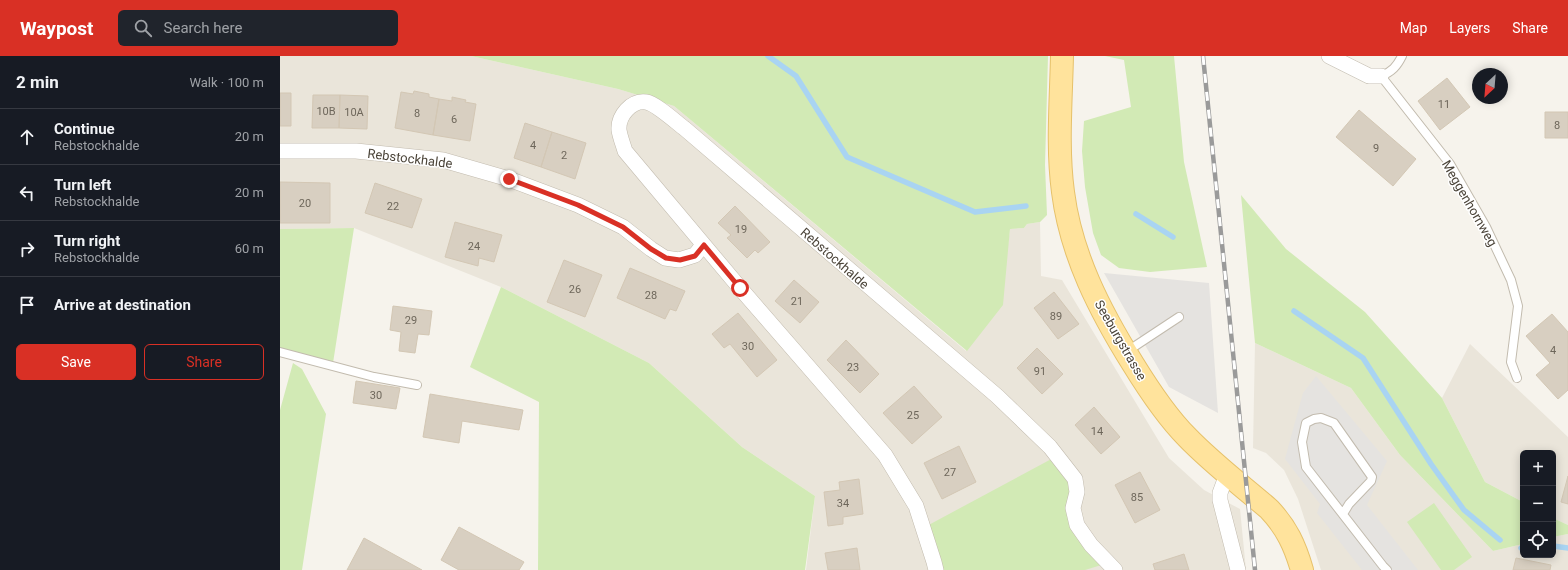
<!DOCTYPE html>
<html lang="en">
<head>
<meta charset="utf-8">
<style>
	body { margin:0; font-family:Roboto,sans-serif; background:#20242c; color:#f1f3f6 }
	.controls { position:absolute; right:12px; bottom:12px; display:grid; overflow:hidden; border-radius:6px; box-shadow:0 2px 10px #0003 }
	.controls button { width:36px; height:36px; display:grid; place-items:center; padding:0; border:0; border-bottom:1px solid #363941; background:#171b24; color:#f1f3f6; font:20px sans-serif }
	.compass { position:absolute; left:1192px; top:12px; width:36px; height:36px; border-radius:50%; background:#171b24; box-shadow:0 2px 10px #0003; rotate:206deg }
	.stop { position:absolute; width:12px; height:12px; margin:-9px; border:3px solid #d93025; border-radius:50%; background:#fff }
	.stop.end { background:#d93025; border-color:#fff; box-shadow:0 1px 4px #0008 }
	.list { margin:0; padding:0; list-style:none }
	h2 { display:flex; justify-content:space-between; align-items:center; height:52px; margin:0; padding:0 16px; font-size:17px }
	h2 small { font-size:13px; font-weight:400; color:#9ea1a6 }
	.list li { display:grid; grid-template-columns:26px 1fr auto; gap:12px; align-items:center; box-sizing:border-box; height:56px; padding:0 16px; border-top:1px solid #363941 }
	.list b { display:block; font-size:15px; white-space:nowrap }
	.list p { margin:0; font-size:13px; white-space:nowrap; color:#9ea1a6 }
	.list em { font-size:13px; font-style:normal; color:#9ea1a6 }
	.actions { display:flex; gap:8px; padding:12px 16px }
	.actions a { flex:1; padding:9px 0; border:1px solid #d93025; border-radius:6px; text-align:center; font-size:14px; color:#d93025 }
	.actions .main { background:#d93025; color:#fff }
	.icon { flex:none; width:22px; height:22px; fill:none; stroke:currentColor; stroke-width:2; stroke-linecap:round; stroke-linejoin:round }
	.map { position:relative; flex:none; width:1288px; height:514px; overflow:hidden }
	header { display:flex; align-items:center; gap:24px; box-sizing:border-box; height:56px; padding:0 20px; background:#d93025; color:#fff }
	header strong { font-size:19px }
	nav { display:flex; gap:22px; margin-inline-start:auto; font-size:14px }
	.search { width:280px; height:36px; background:#20242c; display:flex; align-items:center; gap:10px; box-sizing:border-box; padding:0 14px; border-radius:6px; color:#9ea1a6; font-size:15px }
	main { display:flex }
	aside { flex:1; background:#171b24 }
	.map>svg:first-child { display:block }
	.residential { fill:#eae5da }
	.green { fill:#d2eab5 }
	.parking { fill:#e5e3e0 }
	.lines { fill:none; stroke-linecap:round; stroke-linejoin:round }
	.stream { stroke:#a9d4f2; stroke-width:5.5 }
	.building { fill:#d8cfc1; stroke:#d3c7b4 }
	.lane-casing { stroke:#c2bbae; stroke-width:10 }
	.street-casing { stroke:#c2bbae; stroke-width:16 }
	.primary-casing { stroke:#e6c16a; stroke-width:24 }
	.lane { stroke:#fff; stroke-width:8 }
	.street { stroke:#fff; stroke-width:15 }
	.primary { stroke:#ffe39c; stroke-width:22 }
	.rail-casing { stroke:#9a9a9a; stroke-width:4.5 }
	.rail { stroke:#fff; stroke-width:3; stroke-dasharray:9; stroke-linecap:butt }
	.route { stroke:#d93025; stroke-width:5 }
	.labels { text-anchor:middle; stroke-width:3; stroke-linejoin:round; paint-order:stroke }
	.number-label { font-size:11px; fill:#6e675b }
	.street-label { font-size:13px; fill:#4b4439; stroke:#fff }
</style>
</head>
<body>
<header>
<strong>Waypost</strong>
<div class="search"><svg class="icon" aria-label="search" viewBox="0 0 24 24"><circle cx="10" cy="10" r="6"/><path d="M15 15l6 6"/></svg>Search here</div>
<nav><a>Map</a><a>Layers</a><a>Share</a></nav>
</header>
<main>
<aside>
<h2>2 min<small>Walk · 100 m</small></h2>
<ul class="list">
<li><svg class="icon" aria-label="ahead" viewBox="0 0 24 24"><path d="M12 20V5M6 11l6-6 6 6"/></svg><div><b>Continue</b><p>Rebstockhalde</p></div><em>20 m</em></li>
<li><svg class="icon" aria-label="left" viewBox="0 0 24 24"><path d="M17 20v-9H6M10 6l-5 5 5 5"/></svg><div><b>Turn left</b><p>Rebstockhalde</p></div><em>20 m</em></li>
<li><svg class="icon" aria-label="right" viewBox="0 0 24 24"><path d="M7 20v-9h11M14 6l5 5-5 5"/></svg><div><b>Turn right</b><p>Rebstockhalde</p></div><em>60 m</em></li>
<li><svg class="icon" aria-label="arrive" viewBox="0 0 24 24"><path d="M6 21V4h12l-3 4 3 4H6"/></svg><div><b>Arrive at destination</b></div></li>
</ul>
<div class="actions"><a class="main">Save</a><a>Share</a></div>
</aside>
<div class="map">
<svg width="1288" height="514" viewBox="0 0 1288 514">
	<rect width="100%" height="100%" fill="#f6f3ec"/>
	<path class="residential" d="M0 0H191L338 33 394 50 686 295 727 197 730 173 744 172 747 168 760 166 761 220 782 224 889 402 924 434 960 453 966 514H526L535 440 462 391 369 307 221 231 74 172 0 173Z
		M975 287 1071 332 1120 399 1213 495 1243 488V499H1273V481L1288 478V514H1041L1018 443 1004 414 986 397 973 392Z
		M1190 288 1288 381V469L1273 462V397H1243V446L1205 426 1162 342Z"/>
	<path class="green" d="M191 0H768L765 109 767 159 760 166 747 168 744 172 730 173 723 249 687 295 394 50 338 33Z
		M825 0H894L904 106 927 211 870 216 839 212 821 199 813 177 805 131 802 95 804 65 851 51 844 4Z
		M961 139 1006 193 1085 256 1162 342 1205 426 1243 446V488L1213 495 1120 399 1071 332 975 287Z
		M74 172 53 307 0 293V173Z
		M221 231 369 307 462 391 535 440 525 514H258L259 346 190 311Z
		M13 307 22 313 46 358 22 514H0V354Z
		M777 400 795 423 793 452 828 507 805 514H656L643 472Z
		M1154 447 1192 501 1174 514H1161L1127 466Z
		M1273 462 1288 469V478L1273 481Z"/>
	<path class="parking" d="M824 217 929 227 938 357 889 331Z
		M1036 320 1107 405 1087 449 1138 514H1082L1037 457 1040 448 1005 403 1023 337Z"/>
	<g class="lines">
		<path class="stream" d="M488 0 516 20 567 101 695 156 746 150
			M856 158 893 181
			M1014 255 1083 302 1151 408 1184 454 1220 484
			M1273 490 1288 492
			M1241 492 1243 493"/>
	</g>
	<path class="building" d="M1167 22 1190 51 1160 74 1138 45Z
		M134 35 149 38V41L159 43 153 79 115 72 121 36 133 38Z
		M0 37H11V70H0Z
		M33 39H60L59 72H32Z
		M60 39 88 40 87 73 59 72Z
		M172 41 186 44 185 46 196 48 190 85 153 79 159 43 172 45Z
		M1079 54 1136 103 1113 130 1056 81Z
		M1265 56H1288V82H1265Z
		M245 67 272 76 261 111 234 102Z
		M272 76 306 87 295 123 261 111Z
		M0 126 50 127V167H0Z
		M95 127 142 143 132 172 85 157Z
		M455 150 490 186 478 197 475 194 467 202 447 182 451 179 438 167Z
		M175 166 222 179 214 206 199 202 198 210 165 201Z
		M284 204 322 219 305 261 267 246Z
		M350 212 405 235 396 255 390 253 385 263 337 242Z
		M514 224 539 246 520 267 495 245Z
		M774 236 799 268 778 283 754 252Z
		M113 250 152 255 149 279 138 278 135 297 119 295 121 276 110 274Z
		M458 257 497 304 477 321 450 288 444 292 432 278Z
		M1272 258 1288 276V334L1278 343 1256 319 1270 307 1246 280Z
		M566 284 599 318 580 337 547 304Z
		M757 292 783 318 762 338 737 312Z
		M76 325 120 332 116 353 73 347Z
		M634 330 662 361 632 388 603 357Z
		M150 338 243 354 239 374 182 365 179 387 143 381Z
		M814 351 840 381 821 398 795 369Z
		M679 390 696 426 662 443 644 407Z
		M860 416 880 454 855 467 835 429Z
		M1288 420V448L1281 446Z
		M579 423 583 458 563 461V468L548 470 544 436 560 434 559 426Z
		M179 471 244 506 239 514H179L161 504Z
		M84 482 142 514H67Z
		M577 492 580 514H548L545 497Z
		M904 498 909 514H875L873 508Z
		M1236 502 1271 509 1270 514H1233Z"/>
	<g class="lines">
		<defs>
			<path id="lane" d="M1122 0C1117 10 1112 16 1101 20L1170 108 1206 171 1231 224 1238 250 1231 306 1237 322
				M0 296 94 321 137 329
				M846 296 899 261
				M1063 458 1069 448 1091 425 1092 421 1054 367 1041 362 1034 363 1026 367 1022 386 1026 411 1103 510 1107 514"/>
			<path id="street" d="M1049 0 1089 20H1101
				M0 95H76L163 104 229 123 298 149 343 171 371 193 385 202 399 204 415 199 423 189
				M947 418 940 437V444L958 514
				M656 514 654 506 636 450 605 399 460 232 345 95C343 88 340 81 339 74 338 60 351 44 366 46 375 47 396 66 404 72L717 340 770 391 795 423 797 436 793 452 797 469 811 489 835 514"/>
			<path id="primary" d="M782 0C781 45 777 92 783 136 791 199 820 255 853 308 869 334 886 360 907 381 932 407 961 429 989 453 1007 472 1015 490 1022 514"/>
		</defs>
		<use href="#lane" class="lane-casing"/>
		<use href="#street" class="street-casing"/>
		<use href="#primary" class="primary-casing"/>
		<use href="#lane" class="lane"/>
		<use href="#street" class="street"/>
		<use href="#primary" class="primary"/>
		<defs>
			<path id="rail" d="M923 0 975 514"/>
		</defs>
		<use href="#rail" class="rail-casing"/>
		<use href="#rail" class="rail"/>
	</g>
	<g class="lines">
		<path class="route" d="M229 123 298 149 343 171 371 193 386 202 400 204 415 200 424 189 460 232"/>
	</g>
	<g class="labels">
		<g class="number-label">
			<text x="1164" y="52">11</text>
			<text x="46" y="59">10B</text>
			<text x="74" y="60">10A</text>
			<text x="137" y="61">8</text>
			<text x="174" y="67">6</text>
			<text x="1277" y="73">8</text>
			<text x="253" y="93">4</text>
			<text x="1096" y="96">9</text>
			<text x="284" y="103">2</text>
			<text x="25" y="151">20</text>
			<text x="113" y="154">22</text>
			<text x="461" y="177">19</text>
			<text x="194" y="194">24</text>
			<text x="295" y="237">26</text>
			<text x="371" y="243">28</text>
			<text x="517" y="249">21</text>
			<text x="776" y="264">89</text>
			<text x="131" y="268">29</text>
			<text x="468" y="294">30</text>
			<text x="1273" y="298">4</text>
			<text x="573" y="315">23</text>
			<text x="760" y="319">91</text>
			<text x="96" y="343">30</text>
			<text x="633" y="363">25</text>
			<text x="817" y="379">14</text>
			<text x="670" y="420">27</text>
			<text x="857" y="445">85</text>
			<text x="563" y="451">34</text>
		</g>
		<g class="street-label">
			<text transform="translate(130 102) rotate(7)" y="5">Rebstockhalde</text>
			<text transform="translate(1190 147) rotate(60)" y="5">Meggenhornweg</text>
			<text transform="translate(555 202) rotate(41)" y="5">Rebstockhalde</text>
			<text transform="translate(841 284) rotate(60)" y="5">Seeburgstrasse</text>
		</g>
	</g>
</svg>
<div class="controls">
<button>+</button>
<button>−</button>
<button><svg class="icon" aria-label="locate" viewBox="0 0 24 24"><circle cx="12" cy="12" r="6"/><path d="M12 2v4M12 18v4M2 12h4M18 12h4"/></svg></button>
</div>
<svg class="compass" viewBox="-18 -18 36 36"><path d="M0-13l5 13h-10z" fill="#e53935"/><path d="M0 13l5-13h-10z" fill="#9ea1a6"/></svg>
<div class="stop" style="left:460px;top:232px"></div>
<div class="stop end" style="left:229px;top:123px"></div>
</div>
</main>
</body>
</html>
